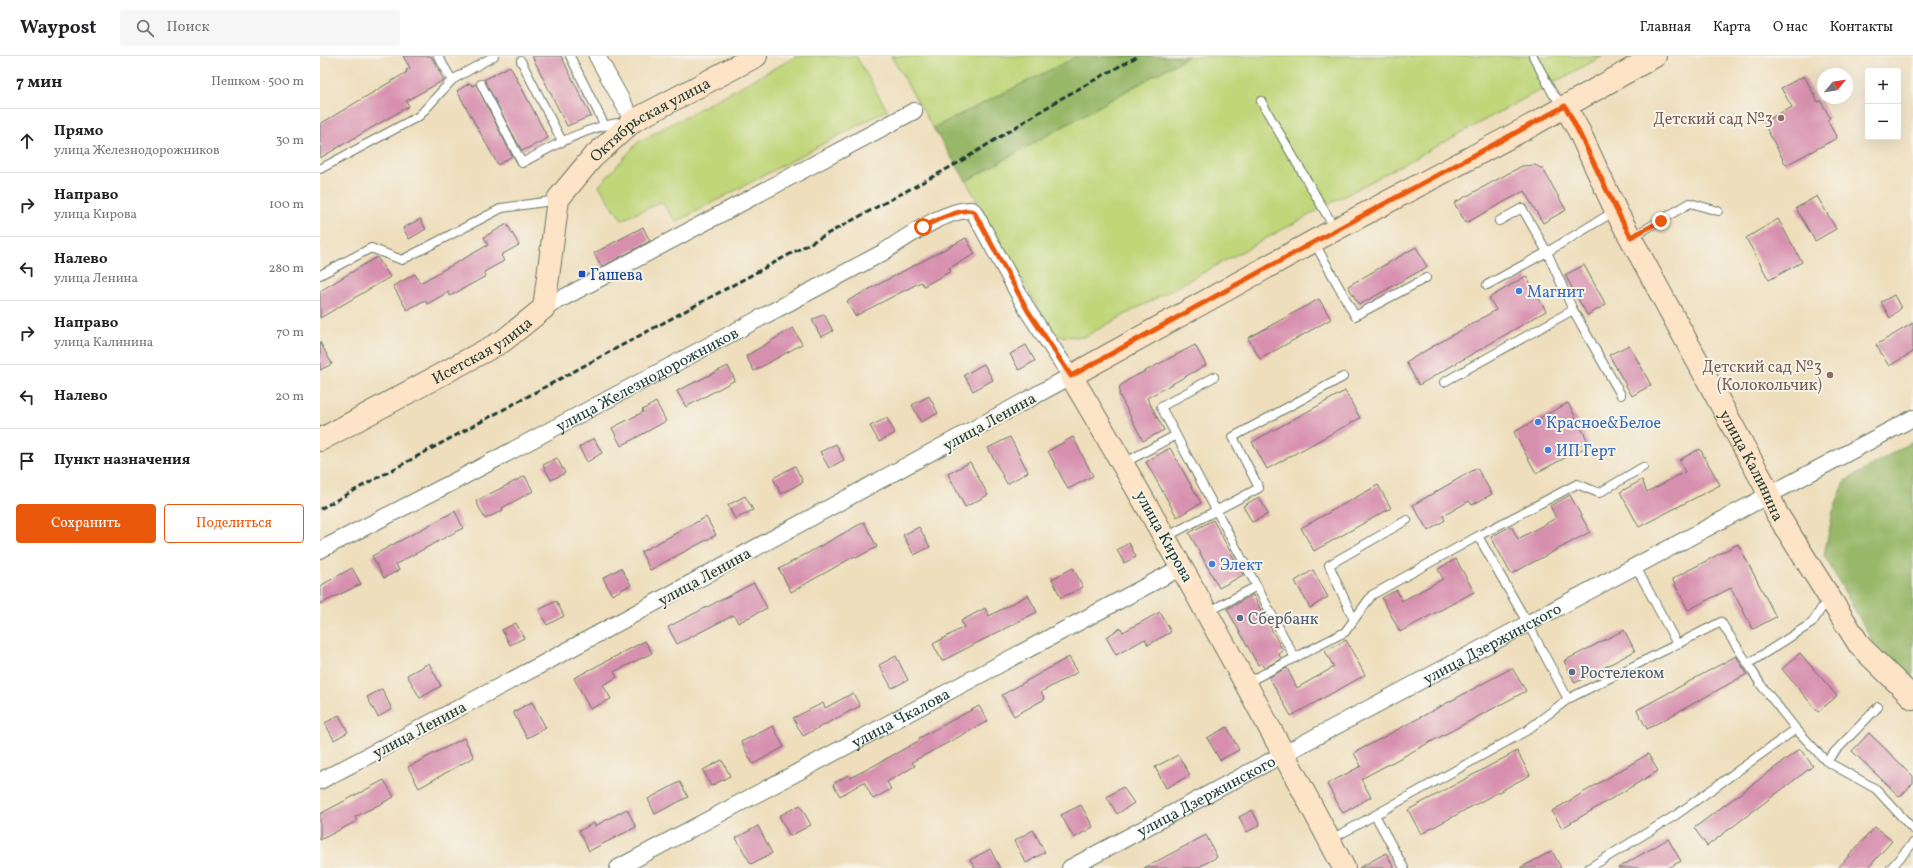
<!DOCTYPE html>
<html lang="ru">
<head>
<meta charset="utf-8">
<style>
	body { margin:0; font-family:Vollkorn,serif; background:#f6f6f6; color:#202124 }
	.controls { position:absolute; right:12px; top:12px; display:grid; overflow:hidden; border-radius:4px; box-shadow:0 4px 16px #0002 }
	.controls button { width:36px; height:36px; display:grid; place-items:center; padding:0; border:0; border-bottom:1px solid #e0e0e0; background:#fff; color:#202124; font:20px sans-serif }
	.compass { position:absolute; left:1497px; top:12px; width:36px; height:36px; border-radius:50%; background:#fff; box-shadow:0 4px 16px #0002; rotate:60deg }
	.stop { position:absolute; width:12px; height:12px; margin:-9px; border:3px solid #ea580c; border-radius:50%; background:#fff }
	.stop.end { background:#ea580c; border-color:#fff; box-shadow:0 1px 4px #0008 }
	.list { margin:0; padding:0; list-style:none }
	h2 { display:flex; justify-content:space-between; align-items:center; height:52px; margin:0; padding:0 16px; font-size:17px }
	h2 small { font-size:13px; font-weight:400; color:#757577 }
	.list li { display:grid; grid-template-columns:26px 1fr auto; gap:12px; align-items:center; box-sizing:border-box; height:64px; padding:0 16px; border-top:1px solid #e0e0e0 }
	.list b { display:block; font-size:15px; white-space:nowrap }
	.list p { margin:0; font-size:13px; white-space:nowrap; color:#757577 }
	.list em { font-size:13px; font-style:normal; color:#757577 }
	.actions { display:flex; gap:8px; padding:12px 16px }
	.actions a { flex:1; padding:9px 0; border:1px solid #ea580c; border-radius:4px; text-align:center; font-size:14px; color:#ea580c }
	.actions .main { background:#ea580c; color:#fff }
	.icon { flex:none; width:22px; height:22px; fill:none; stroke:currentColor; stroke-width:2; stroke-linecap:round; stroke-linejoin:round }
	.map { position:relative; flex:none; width:1593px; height:812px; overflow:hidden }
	header { display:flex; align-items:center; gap:24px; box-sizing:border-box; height:56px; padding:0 20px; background:#fff; border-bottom:1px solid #e0e0e0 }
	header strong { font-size:19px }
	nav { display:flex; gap:22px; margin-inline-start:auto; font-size:14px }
	.search { width:280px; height:36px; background:#f6f6f6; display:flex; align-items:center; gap:10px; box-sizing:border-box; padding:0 14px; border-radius:4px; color:#757577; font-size:15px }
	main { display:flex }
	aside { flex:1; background:#fff }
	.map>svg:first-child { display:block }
	.green { fill:#c0d679; stroke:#708a56 }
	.forest { fill:#98b769; stroke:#5c7a4e }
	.building { fill:#d78fae }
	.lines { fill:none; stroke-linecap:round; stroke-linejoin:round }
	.lane-casing { stroke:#677564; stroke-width:10 }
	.street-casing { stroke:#677564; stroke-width:18 }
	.secondary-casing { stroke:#677564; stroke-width:24 }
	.lane { stroke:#fff; stroke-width:8 }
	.street { stroke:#fff; stroke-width:16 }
	.secondary { stroke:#fee4c6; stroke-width:22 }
	.rail { stroke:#1f3d34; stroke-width:3; stroke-dasharray:6 3; stroke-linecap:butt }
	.route { stroke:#ea580c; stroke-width:5 }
	.education-dot { fill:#8d6e63; stroke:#f7f3e8; stroke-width:1.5 }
	.transit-dot { fill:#1a4fb4; stroke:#f7f3e8; stroke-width:1.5 }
	.shop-dot { fill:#3f7fe0; stroke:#f7f3e8; stroke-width:1.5 }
	.service-dot { fill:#5c6f8a; stroke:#f7f3e8; stroke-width:1.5 }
	.labels { text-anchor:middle; stroke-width:4; stroke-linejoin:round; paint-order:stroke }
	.education-label { font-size:16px; fill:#785e54; stroke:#f7f3e8; text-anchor:end }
	.street-label { font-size:16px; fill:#1f3d34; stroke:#f7f3e8 }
	.transit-label { font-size:16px; fill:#164399; stroke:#f7f3e8; text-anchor:start }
	.shop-label { font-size:16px; fill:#366cbe; stroke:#f7f3e8; text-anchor:start }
	.service-label { font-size:16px; fill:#4e5e75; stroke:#f7f3e8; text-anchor:start }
</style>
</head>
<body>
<header>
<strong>Waypost</strong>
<div class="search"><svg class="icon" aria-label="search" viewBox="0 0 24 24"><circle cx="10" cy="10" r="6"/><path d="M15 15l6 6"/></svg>Поиск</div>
<nav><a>Главная</a><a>Карта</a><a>О нас</a><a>Контакты</a></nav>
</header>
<main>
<aside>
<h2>7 мин<small>Пешком · 500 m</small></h2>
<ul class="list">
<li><svg class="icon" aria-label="ahead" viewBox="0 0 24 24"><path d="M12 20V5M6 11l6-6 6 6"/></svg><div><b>Прямо</b><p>улица Железнодорожников</p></div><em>30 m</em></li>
<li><svg class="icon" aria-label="right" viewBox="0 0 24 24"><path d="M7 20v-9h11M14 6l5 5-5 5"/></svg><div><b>Направо</b><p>улица Кирова</p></div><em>100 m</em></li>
<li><svg class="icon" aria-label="left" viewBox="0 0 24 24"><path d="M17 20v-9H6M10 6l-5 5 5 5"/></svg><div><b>Налево</b><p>улица Ленина</p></div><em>280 m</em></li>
<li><svg class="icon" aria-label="right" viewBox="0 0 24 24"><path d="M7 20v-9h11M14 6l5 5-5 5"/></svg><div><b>Направо</b><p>улица Калинина</p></div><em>70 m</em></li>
<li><svg class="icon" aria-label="left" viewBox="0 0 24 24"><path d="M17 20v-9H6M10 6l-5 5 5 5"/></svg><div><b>Налево</b></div><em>20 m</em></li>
<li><svg class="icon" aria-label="arrive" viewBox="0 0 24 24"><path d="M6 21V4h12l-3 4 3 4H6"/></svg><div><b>Пункт назначения</b></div></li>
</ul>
<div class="actions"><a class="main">Сохранить</a><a>Поделиться</a></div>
</aside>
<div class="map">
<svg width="1593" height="812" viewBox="0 0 1593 812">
	<rect width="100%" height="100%" fill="#f7f3e8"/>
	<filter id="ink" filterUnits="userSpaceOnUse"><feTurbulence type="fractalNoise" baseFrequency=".025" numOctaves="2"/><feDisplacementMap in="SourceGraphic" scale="8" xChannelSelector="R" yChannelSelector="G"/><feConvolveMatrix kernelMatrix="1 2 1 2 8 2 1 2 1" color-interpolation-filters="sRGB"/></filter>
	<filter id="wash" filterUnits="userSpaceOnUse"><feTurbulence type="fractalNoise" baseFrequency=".012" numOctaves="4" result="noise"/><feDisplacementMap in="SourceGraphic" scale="16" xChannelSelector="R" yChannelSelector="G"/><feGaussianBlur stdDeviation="0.9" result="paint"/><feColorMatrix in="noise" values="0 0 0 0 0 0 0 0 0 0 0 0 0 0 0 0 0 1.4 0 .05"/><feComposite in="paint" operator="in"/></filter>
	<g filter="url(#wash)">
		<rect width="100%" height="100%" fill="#eedebc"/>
		<path class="green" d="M477 0H536L567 54 356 166 341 146 302 164 279 130 318 86Z
			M571 0H758L613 72Z
			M869 0H1283L764 281 734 280 646 125Z"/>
		<path class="forest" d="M758 0H869L646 125 613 72Z
			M1593 385V627L1554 588 1504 499 1513 456 1525 425Z"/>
		<g id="blocks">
			<path class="building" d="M83 0H111L124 24 86 45 89 50 0 102V68L87 16 86 14 90 12Z
				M212 0H241L271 60 247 70Z
				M190 10 228 82 202 95 164 24Z
				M1484 20 1498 46 1501 45 1510 62 1507 64 1517 82 1466 109 1443 66 1472 51 1461 32Z
				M150 27 152 30 156 28 192 100 178 109 137 35Z
				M1215 109 1223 113 1246 154 1223 167 1204 135 1146 167 1134 147 1202 110Z
				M1497 140 1516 173 1495 185 1476 152Z
				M100 163 106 173 89 183 83 172Z
				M1458 163 1482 206 1449 224 1426 182Z
				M187 168 199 189 181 199 184 205 164 216 166 220 130 240 128 236 107 248 105 244 87 254 73 230 95 218 100 227 168 189 164 181Z
				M323 171 330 185 282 211 274 197Z
				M646 182 655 198 629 212 631 215 604 230 601 226 535 260 527 245Z
				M1096 191 1107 211 1039 249 1028 230Z
				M57 201 70 221 0 262V235Z
				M1264 209 1286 249 1267 259 1245 219Z
				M1206 220 1226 255 1099 329 1086 306 1176 254 1169 242Z
				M1574 239 1581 252 1570 262 1561 246Z
				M999 243 1011 263 940 303 928 282Z
				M504 258 513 275 501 281 492 264Z
				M1593 267V296L1569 310 1556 289Z
				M473 272 482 288 434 315 426 300Z
				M0 286 12 308 0 314Z
				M706 289 715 305 699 314 690 298Z
				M875 289 886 309 827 342 844 374 823 385 799 338 800 330 808 324Z
				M1309 289 1331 329 1312 340 1289 299Z
				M664 308 673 324 653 335 644 319Z
				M408 310 415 324 366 351 357 335Z
				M1025 335 1040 362 947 413 932 386Z
				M609 340 618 357 601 366 592 349Z
				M336 346 346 365 301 390 292 372 323 356 322 354Z
				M1248 347 1270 389 1216 417 1194 376Z
				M567 362 575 377 559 386 550 370Z
				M690 381 708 416 687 428 668 392Z
				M753 381 773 420 748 433 728 395Z
				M274 382 282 397 267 406 259 391Z
				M516 388 524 404 509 412 500 396Z
				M850 392 881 447 857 461 826 406Z
				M1380 393 1400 429 1319 471 1300 436 1322 424 1327 436 1365 416 1359 404Z
				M237 402 245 417 231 424 223 409Z
				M650 406 668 439 645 451 628 418Z
				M475 410 483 426 461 438 453 422Z
				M1157 412 1172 438 1152 449 1149 445 1123 460 1125 464 1108 475 1093 449Z
				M205 420 213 435 182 452 183 454 165 463 156 445Z
				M1058 429 1071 452 994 495 981 472Z
				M1250 439 1270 476 1191 518 1171 481 1191 470 1198 483 1236 462 1230 450Z
				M425 440 433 454 415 463 408 449Z
				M939 441 948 458 932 466 923 450Z
				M135 455 143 472 76 508 79 514 64 522 52 500Z
				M386 461 396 479 330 514 321 496Z
				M893 464 923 519 899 532 869 477Z
				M544 466 557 491 536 502 535 500 471 536 459 513Z
				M599 471 610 491 594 499 583 479Z
				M809 487 816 501 804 507 797 494Z
				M1418 488 1456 561 1433 573 1411 532 1368 554 1352 523Z
				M1136 503 1154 536 1080 576 1062 542 1077 534 1082 545 1123 523 1118 513Z
				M32 512 41 528 0 548V530Z
				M301 512 311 529 292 539 283 522Z
				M753 512 763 531 741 542 732 523Z
				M993 514 1008 541 990 552 975 525Z
				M434 527 447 552 418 567 414 559 357 588 348 571Z
				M708 539 717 556 622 605 613 588 644 571 641 565 665 552 669 560Z
				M933 539 963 595 959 598 961 603 944 612 941 607 938 609 907 553Z
				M236 545 244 560 227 569 219 554Z
				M840 556 851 576 828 589 825 583 796 599 786 581 801 572 803 576Z
				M196 567 204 582 190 589 182 574Z
				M1304 574 1315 595 1255 627 1244 605Z
				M1026 584 1045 619 971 660 949 621 967 612 977 632 1014 611 1005 595Z
				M325 585 332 597 294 616 297 621 283 629 291 643 270 653 254 622Z
				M1480 597 1517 640 1498 656 1462 613Z
				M576 600 588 624 572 632 559 609Z
				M1416 600 1427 618 1327 673 1317 654Z
				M749 601 758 616 721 636 725 643 694 660 682 639Z
				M109 607 121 630 100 642 87 619Z
				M1192 612 1206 635 1041 723 1051 741 1023 757 1007 728 1041 710 1034 697Z
				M62 633 72 653 58 661 47 641Z
				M533 637 540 650 483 680 473 662 503 647 505 652Z
				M212 646 226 672 207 682 193 656Z
				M659 650 668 665 592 706 595 710 567 726 571 733 553 743 544 726 520 740 513 728 528 719 530 722 557 708 600 684 599 682Z
				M19 659 28 676 14 684 5 667Z
				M453 670 464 691 433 708 421 686Z
				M907 671 919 694 900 704 887 682Z
				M1549 677 1593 720V727L1580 741 1532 695Z
				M144 682 154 701 99 732 88 711Z
				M1480 693 1493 710 1387 790 1374 772Z
				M1197 695 1210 719 1101 778 1088 754Z
				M1328 698 1338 715 1242 772 1232 755Z
				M858 699 870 719 846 732 835 711Z
				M402 704 410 720 391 730 383 714Z
				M64 724 74 741 35 761 37 765 0 784V758Z
				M360 726 368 741 335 758 328 743Z
				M803 731 814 747 797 758 787 741Z
				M480 749 491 769 470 780 459 760Z
				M761 749 773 771 754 782 741 759Z
				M307 753 316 771 269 795 259 775 274 767 275 770Z
				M932 754 940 769 927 776 919 761Z
				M438 770 452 797 431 808 416 782Z
				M1555 771 1572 785 1548 812H1518Z
				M713 774 725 796 706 807 694 785Z
				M886 779 897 801 877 812H824Z
				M1348 783 1361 805 1348 812H1298Z
				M670 793 680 812H655L650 804Z
				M1232 795 1241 812H1200Z
				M1066 797 1074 812H1039Z"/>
		</g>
	</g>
	<g filter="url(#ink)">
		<use href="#blocks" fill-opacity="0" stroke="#677564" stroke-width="1"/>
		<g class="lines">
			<defs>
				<path id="lane" d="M118 0 132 24
					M250 0 284 68
					M1213 0 1233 38 1244 50
					M201 5 242 85
					M161 28 202 107C235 89 267 70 305 66
					M941 45 1015 173
					M0 113 99 60 132 24 174 0
					M1179 165 1202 152 1227 196 1295 155
					M1312 181 1370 147 1398 155
					M994 186 1035 260 1106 222
					M0 219 51 192 82 204 182 152 238 144
					M1167 229 1227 196 1253 254 1301 339
					M894 321 841 351 975 602
					M1124 326 1253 254
					M804 407 856 379
					M1158 480 1208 568 1248 643
					M846 481 939 432 913 381 1023 321
					M1315 509 1357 588
					M888 556 937 530
					M1034 564 1009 509 1087 464
					M1428 608 1441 629 1476 673 1506 705 1556 733 1593 773
					M926 627 1025 576 1052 539 1158 480 1257 428 1279 437 1323 411
					M1506 705 1558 651
					M1055 759 1084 812
					M1010 784 1206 675 1248 643 1401 566 1428 608 1492 567 1508 542
					M1269 812 1356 759 1476 673
					M1571 812 1593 787"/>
				<g id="street">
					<path d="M277 0 313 65"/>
					<path d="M224 252 594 55"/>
					<path id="s1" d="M0 494 135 425 562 197C584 183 625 153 652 154L654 156 708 255 751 320 228 605 0 725"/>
					<path id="s2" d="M298 812 862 511"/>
					<path id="s3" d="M750 812 1593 362"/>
				</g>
				<g id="secondary">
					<path id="s4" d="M1245 50 1259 75 1296 155 1444 428 1457 458 1540 590 1593 642"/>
					<path id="s5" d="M0 384 183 285 224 252 238 143 272 102 313 65 436 0"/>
					<path d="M1024 812C937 646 847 481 751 320L994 185 1214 68 1335 0"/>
				</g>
			</defs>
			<use href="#lane" class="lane-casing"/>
			<use href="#street" class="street-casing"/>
			<use href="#secondary" class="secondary-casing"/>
			<use href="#lane" class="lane"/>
			<use href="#street" class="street"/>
			<use href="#secondary" class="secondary"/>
			<path class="rail" d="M0 453 638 107 742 42 818 0"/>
		</g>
	</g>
	<g class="lines" filter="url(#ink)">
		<path class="route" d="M603 171C613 166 644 150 654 156L708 255 751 320 994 186 1245 50C1269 93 1287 139 1311 181L1341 165"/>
	</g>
	<g class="education-dot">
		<circle cx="1461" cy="62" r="4"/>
		<circle cx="1510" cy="319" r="4"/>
	</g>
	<rect class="transit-dot" x="258" y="214" width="8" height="8" rx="2"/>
	<g class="shop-dot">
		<circle cx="1199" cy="235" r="4"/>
		<circle cx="1218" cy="366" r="4"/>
		<circle cx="1228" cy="394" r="4"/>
		<circle cx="892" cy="508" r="4"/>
	</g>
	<g class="service-dot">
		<circle cx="920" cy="562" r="4"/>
		<circle cx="1252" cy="616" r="4"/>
	</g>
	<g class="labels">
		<g class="education-label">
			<text x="1453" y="68">Детский сад №3</text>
			<text x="1502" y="316">Детский сад №3<tspan x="1502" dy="18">(Колокольчик)</tspan></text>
		</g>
		<g class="street-label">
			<text dy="6" stroke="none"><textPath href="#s5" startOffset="494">Октябрьская улица</textPath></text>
			<text dy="6" stroke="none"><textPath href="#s5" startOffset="185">Исетская улица</textPath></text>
			<text dy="6" stroke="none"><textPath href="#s1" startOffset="369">улица Железнодорожников</textPath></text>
			<text transform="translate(669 365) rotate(-29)" y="6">улица Ленина</text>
			<text dy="6" stroke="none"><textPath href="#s4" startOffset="405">улица Калинина</textPath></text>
			<text transform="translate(845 480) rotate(61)" y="6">улица Кирова</text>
			<text transform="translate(384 520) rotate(-29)" y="6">улица Ленина</text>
			<text dy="6" stroke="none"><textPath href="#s3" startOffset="478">улица Дзержинского</textPath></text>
			<text dy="6" stroke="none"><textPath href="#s2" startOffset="320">улица Чкалова</textPath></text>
			<text transform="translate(99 673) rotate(-28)" y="6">улица Ленина</text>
			<text dy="6" stroke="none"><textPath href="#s3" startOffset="154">улица Дзержинского</textPath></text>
		</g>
		<g class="transit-label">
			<text x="270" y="224">Гашева</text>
		</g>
		<g class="shop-label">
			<text x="1207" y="241">Магнит</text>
			<text x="1226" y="372">Красное&amp;Белое</text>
			<text x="1236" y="400">ИП Герт</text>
			<text x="900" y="514">Элект</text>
		</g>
		<g class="service-label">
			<text x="928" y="568">Сбербанк</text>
			<text x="1260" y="622">Ростелеком</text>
		</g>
	</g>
</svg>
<div class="controls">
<button>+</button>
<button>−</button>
</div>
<svg class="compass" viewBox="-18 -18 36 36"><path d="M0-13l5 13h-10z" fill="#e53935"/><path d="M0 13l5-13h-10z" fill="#757577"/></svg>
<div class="stop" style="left:603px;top:171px"></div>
<div class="stop end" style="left:1341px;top:165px"></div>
</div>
</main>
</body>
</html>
